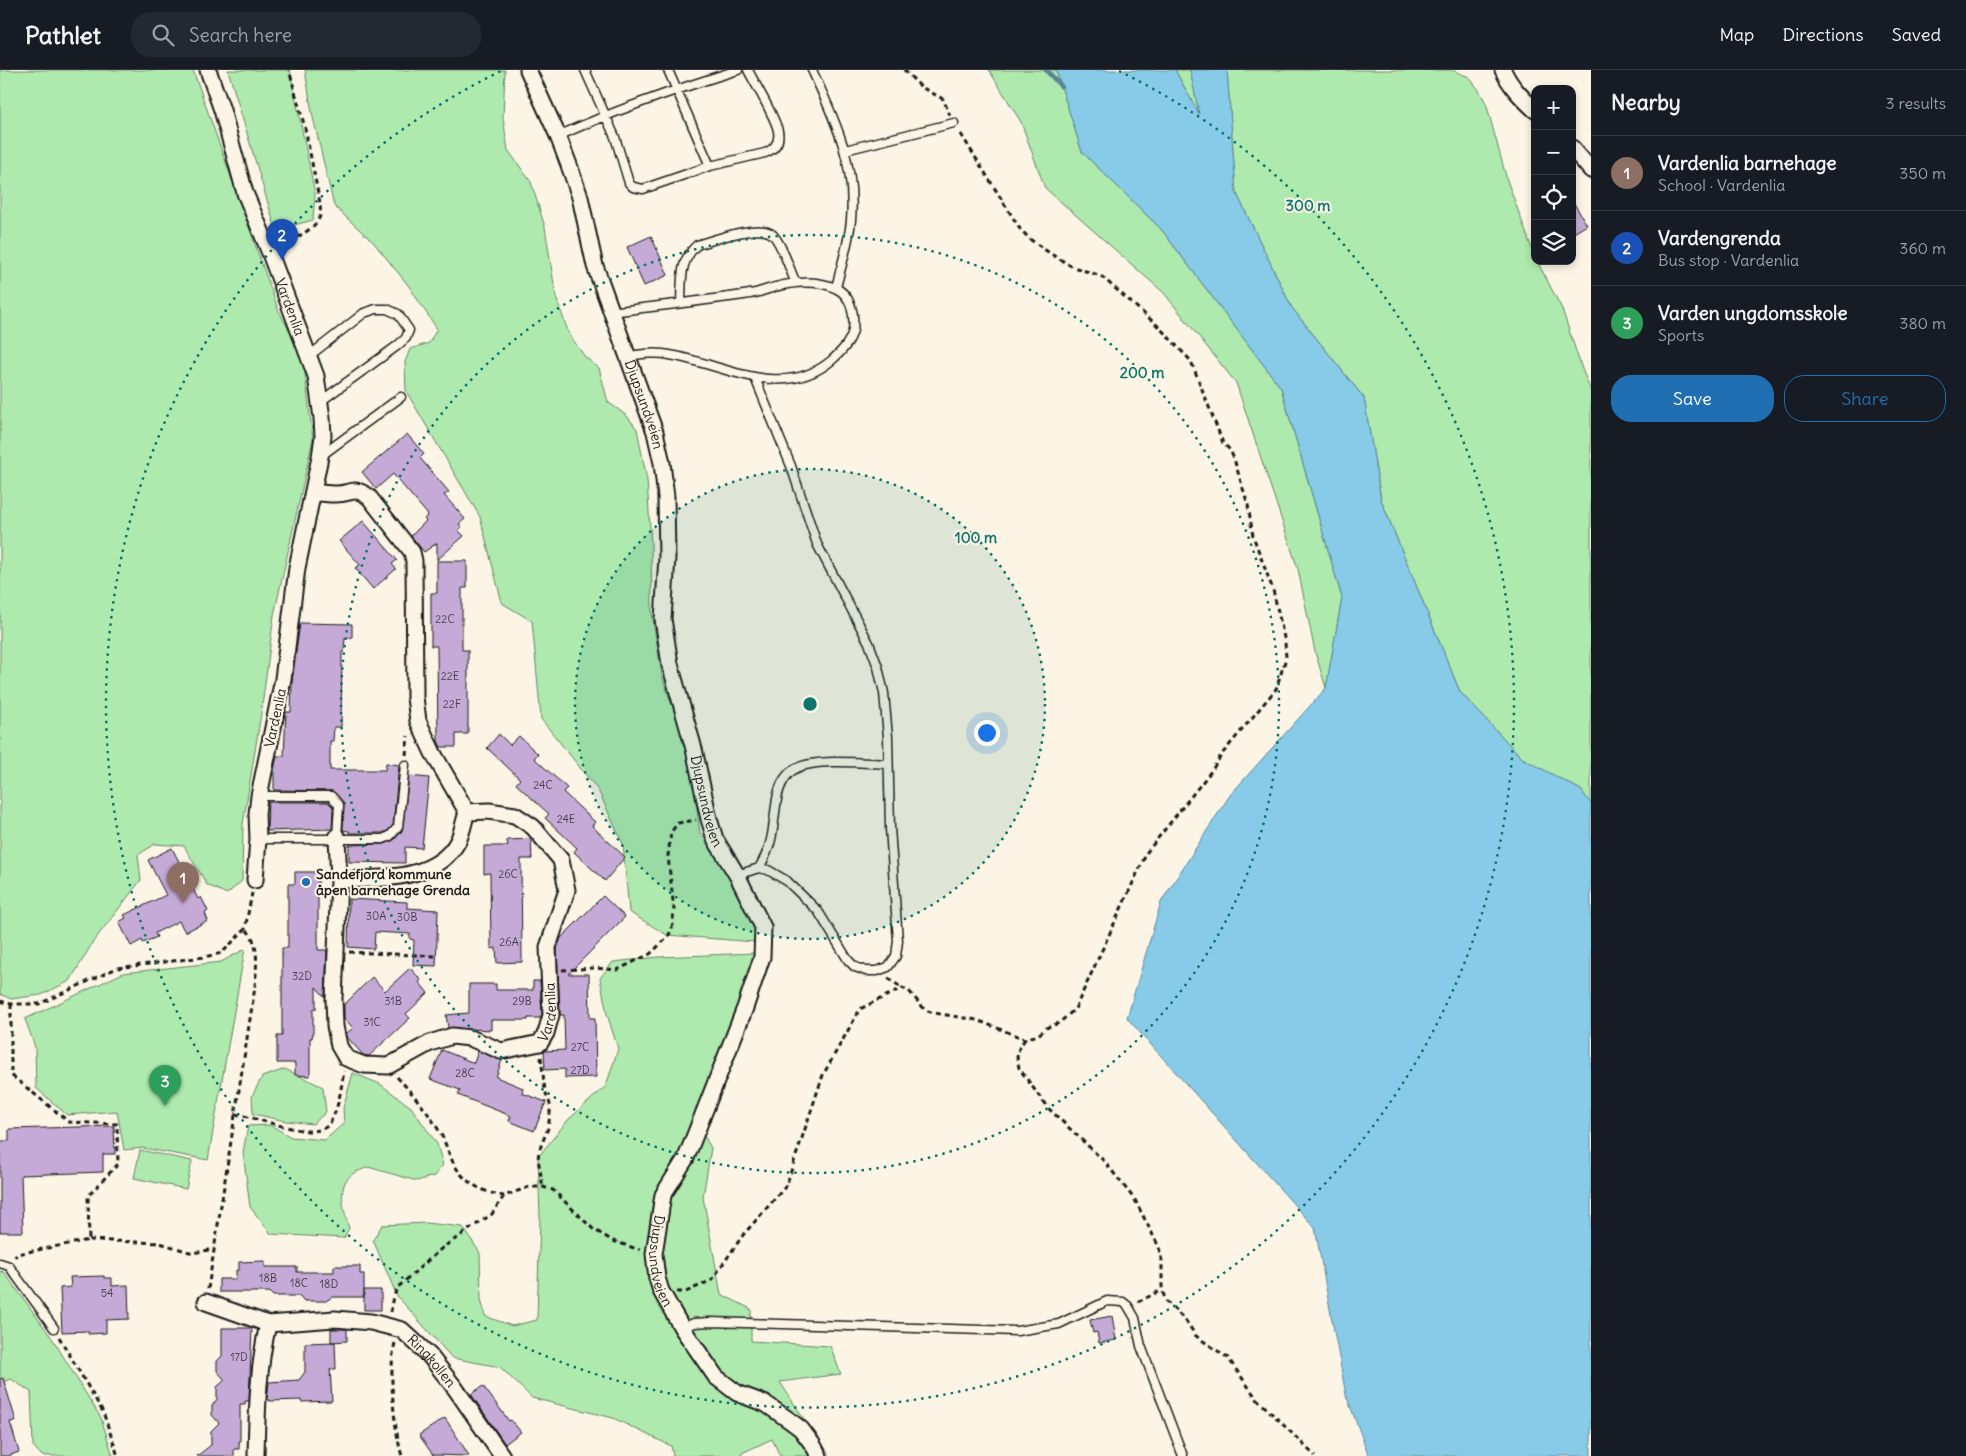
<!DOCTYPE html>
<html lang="en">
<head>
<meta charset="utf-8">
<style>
	body { margin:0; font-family:Delius,sans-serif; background:#242831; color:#f1f3f6 }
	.controls { position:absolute; right:15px; top:15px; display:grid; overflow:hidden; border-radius:10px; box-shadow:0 2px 8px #0003 }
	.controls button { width:45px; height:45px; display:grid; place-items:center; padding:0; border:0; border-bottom:1px solid #363941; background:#171b24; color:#f1f3f6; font:25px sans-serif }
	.you { position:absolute; left:986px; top:662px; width:18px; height:18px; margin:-12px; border:4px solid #fff; border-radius:50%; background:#1a73e8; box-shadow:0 0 0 8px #1a73e833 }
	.badge { display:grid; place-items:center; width:32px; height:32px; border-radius:50%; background:#1f6fb2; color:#fff; font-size:16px; font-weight:700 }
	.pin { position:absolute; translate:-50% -41px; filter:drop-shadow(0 1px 2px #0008) }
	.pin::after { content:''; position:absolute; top:26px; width:18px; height:15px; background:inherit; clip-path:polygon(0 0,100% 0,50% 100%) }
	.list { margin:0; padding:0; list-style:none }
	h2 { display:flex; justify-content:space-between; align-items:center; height:65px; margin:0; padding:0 20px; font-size:21px }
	h2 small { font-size:16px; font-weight:400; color:#9ea1a6 }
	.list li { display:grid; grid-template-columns:32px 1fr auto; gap:15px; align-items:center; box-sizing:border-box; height:75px; padding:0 20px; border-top:1px solid #363941 }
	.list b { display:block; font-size:19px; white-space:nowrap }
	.list p { margin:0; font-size:16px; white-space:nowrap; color:#9ea1a6 }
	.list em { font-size:16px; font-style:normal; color:#9ea1a6 }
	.actions { display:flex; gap:10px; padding:15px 20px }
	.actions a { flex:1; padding:11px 0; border:1px solid #1f6fb2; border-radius:20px; text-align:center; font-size:18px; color:#1f6fb2 }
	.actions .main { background:#1f6fb2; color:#fff }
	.icon { flex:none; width:28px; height:28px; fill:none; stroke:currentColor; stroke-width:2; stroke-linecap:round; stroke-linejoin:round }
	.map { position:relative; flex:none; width:1591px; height:1386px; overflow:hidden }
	header { display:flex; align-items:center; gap:30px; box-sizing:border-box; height:70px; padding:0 25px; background:#171b24; border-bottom:1px solid #363941 }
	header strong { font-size:24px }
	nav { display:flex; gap:28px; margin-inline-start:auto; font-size:18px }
	.search { width:350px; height:45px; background:#242831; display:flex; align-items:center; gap:12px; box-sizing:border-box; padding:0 18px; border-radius:20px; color:#9ea1a6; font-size:19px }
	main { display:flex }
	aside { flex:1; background:#171b24 }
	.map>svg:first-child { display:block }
	.green { fill:#aee9ae; stroke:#658265 }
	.water { fill:#87cbe8; stroke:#5c8596 }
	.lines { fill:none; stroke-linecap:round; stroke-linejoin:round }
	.stream { stroke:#5c8596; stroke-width:5 }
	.building { fill:#c5aad7; stroke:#1c1c1c }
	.service-casing { stroke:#1c1c1c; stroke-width:11 }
	.minor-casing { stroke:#1c1c1c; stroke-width:19 }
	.path { stroke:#1c1c1c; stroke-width:3; stroke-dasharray:5 4; stroke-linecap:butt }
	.service { stroke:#fcf5e5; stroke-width:8 }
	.minor { stroke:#fcf5e5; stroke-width:15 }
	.ring { fill:none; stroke:#0f766e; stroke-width:2.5; stroke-dasharray:2.5 5 }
	.poi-dot { fill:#1f6fb2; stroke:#fcf5e5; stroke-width:2 }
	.labels { text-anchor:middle; stroke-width:4; stroke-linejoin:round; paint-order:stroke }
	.number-label { font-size:11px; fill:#46404b }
	.street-label { font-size:14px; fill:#1c1c1c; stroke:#fcf5e5 }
	.poi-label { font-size:14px; font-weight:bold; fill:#1c1c1c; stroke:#fcf5e5; text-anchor:start }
	.centre { fill:#0f766e; stroke:#fcf5e5; stroke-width:2.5 }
	.ring-label { font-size:15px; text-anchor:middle; font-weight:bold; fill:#0f766e; stroke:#fcf5e5; stroke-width:4; stroke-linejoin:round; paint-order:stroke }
</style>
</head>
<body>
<header>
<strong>Pathlet</strong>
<div class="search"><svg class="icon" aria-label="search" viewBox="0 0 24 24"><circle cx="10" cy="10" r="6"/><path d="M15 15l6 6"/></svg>Search here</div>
<nav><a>Map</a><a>Directions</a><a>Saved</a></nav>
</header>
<main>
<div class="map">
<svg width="1591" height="1386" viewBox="0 0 1591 1386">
	<rect width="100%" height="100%" fill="#fcf5e5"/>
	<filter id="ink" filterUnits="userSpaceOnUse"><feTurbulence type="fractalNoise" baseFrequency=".02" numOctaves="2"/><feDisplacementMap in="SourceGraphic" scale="10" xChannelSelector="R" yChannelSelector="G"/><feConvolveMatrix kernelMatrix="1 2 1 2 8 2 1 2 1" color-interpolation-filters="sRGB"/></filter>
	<g filter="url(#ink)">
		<path class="green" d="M0 0H193L278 239 303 287 313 369 274 545 261 644 243 754 242 811 227 824 207 815 184 776 155 774 138 785 141 810 93 872 70 911 41 925 11 929 0 924Z
			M228 0H290L315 124 313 150 276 160Z
			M305 0H505L503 48 508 80 531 112 545 157 556 227 569 264 585 287 599 298 608 332 627 346 637 359 647 410 651 474 652 543 662 606 690 688 700 763 740 812 756 836 755 872 667 865 629 842 623 774 598 720 541 649 532 551 502 533 480 447 406 321 405 292 410 279 429 273 437 259 408 215 374 173 334 136 312 43Z
			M989 0H1056L1082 82 1161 159 1281 318 1342 528 1326 618 1315 582 1298 499 1236 313 1164 223 1045 118 1021 52Z
			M1175 0H1190L1200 46Z
			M1227 0H1452L1469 7 1479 20 1486 33 1507 110 1535 187V191H1537L1562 239 1582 299 1591 321V734L1581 720 1522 688 1460 622 1381 430 1364 328 1292 238 1236 122Z
			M245 879 208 1090 143 1078 124 1080 117 1041 67 1045 36 1018 35 977 25 949 123 903 221 892Z
			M755 883 758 891 673 1110H683L702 1062 711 1078 703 1127 721 1224 751 1239V1271L830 1276 841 1304 780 1312 828 1386H780L772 1369 742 1383 741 1386H673L671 1376 613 1348 532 1328 500 1297 452 1288 397 1226 373 1170 382 1155 426 1153 463 1157 480 1183 481 1229 485 1246 512 1256 537 1250 540 1147 538 1087 568 1050 606 1016 618 979 607 944 600 908 613 892 659 887Z
			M285 999 323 1017 326 1042 313 1054 286 1051 253 1044 252 1026 262 1007Z
			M353 1003 380 1014 411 1037 437 1074 443 1095 434 1106 417 1111 368 1097C362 1100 354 1102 350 1106 336 1118 345 1143 349 1158L344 1168 271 1164 250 1137 243 1082 248 1056 270 1055 291 1067 325 1070 344 1053 343 1038Z
			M140 1080 192 1091 186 1119 134 1108Z
			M0 1201 4 1202 52 1268 101 1348 113 1386H42L33 1376 31 1322 11 1309 0 1313Z"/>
		<path class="water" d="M1056 0H1175L1199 44 1190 0H1227L1236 122 1292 238 1364 328 1381 430 1460 622 1522 688 1581 720 1591 734V1386H1369L1346 1325 1315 1158 1127 948 1161 832 1230 725 1326 618 1342 528 1281 318 1161 159 1082 82Z"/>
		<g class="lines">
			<path class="stream" d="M1046 0 1061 16"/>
		</g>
		<path class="building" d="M1572 130 1587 155 1572 164Z
			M651 166 668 205 644 216 627 177Z
			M407 364 424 384 420 388 449 422 444 425 465 449 459 454 462 457 458 460 464 466 437 490V473L424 482 411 466 426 451 424 449 428 445 393 404 376 419 362 402Z
			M363 451 397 490 392 494 396 499 373 519 355 498 360 495 339 471Z
			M437 491H467V518H462V580H468V664H456V677H441L438 671 437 576H431V523H437Z
			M300 553 352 554V568H345L344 582H342L341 657H334L333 671H330V700H385L386 693 399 695 393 755 387 761 382 763H349V761L343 760 344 734 333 721 274 720V700L277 686H284L286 642H291L292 612Z
			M499 664 510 675 519 666 538 684 534 688 567 718 563 722 595 752 592 756 625 787 605 811 574 782 577 778 545 748 549 744 516 714 520 709 487 678Z
			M409 706 429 708 422 778 405 777V793L349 792V775L385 774 394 770 402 761Z
			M268 732H328L333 737 332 759 267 761Z
			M531 769 532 789H521L522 892 497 893 496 878 491 879 490 803 484 804V776H508L507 770Z
			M172 778 198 829 201 827 208 841 205 843 208 851 185 862 179 851 155 863 157 867 143 873 142 870 131 876 119 852 126 848 124 845 166 825 148 790Z
			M295 802H318V880H327L325 927 316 917V939H313V962L312 968H310V1006L295 1005V993H277V966H282V878H288V814H295Z
			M603 826 625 847 568 904H589L590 948H595L596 1007 565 1008V999L545 1000 544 981 565 980 564 945H560L557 878 561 868Z
			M349 829 407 832V838L438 840 436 896 413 895 414 870 410 869V864L375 862 374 879 348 877Z
			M410 898 421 910 419 912 428 923 406 944 410 948 369 986 363 985 347 967 346 964 353 958 344 948V935L372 907 385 921Z
			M533 911H540L542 944 540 948H528V950H491V960L448 958 446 945 469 943V914H496V920H533Z
			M442 980 474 993 478 981 502 990 496 1007 523 1018 522 1023 546 1032 534 1061 509 1051 511 1046 458 1025 460 1020 430 1009Z
			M114 1056 115 1084H103V1102L21 1105 23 1162H0V1071H9V1059Z
			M265 1191V1197H297V1202H334V1196H360V1204H364V1227H332L326 1231H304L300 1226H273L269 1222H219V1209H236V1200H239V1192Z
			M104 1206V1208H112V1216L128 1215 129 1249 106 1250V1263L88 1264V1261L62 1262 60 1218 71 1217 70 1207Z
			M364 1220H381V1240H364Z
			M1112 1246 1116 1270 1099 1273 1097 1262 1093 1263 1090 1250Z
			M222 1258H252L249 1331H245V1334H240V1372H239V1379H234V1386H197L211 1375V1361L219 1353 212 1345V1336L217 1329V1317L225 1310 217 1301V1291L222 1286Z
			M331 1259H347V1271L331 1272Z
			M335 1272 336 1299H330L332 1331 301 1332V1330L270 1331V1330H267L269 1312 299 1310 305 1302V1273Z
			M3 1308 16 1351 10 1352 19 1382 8 1386H0V1309Z
			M483 1316 509 1351 511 1350 521 1362 505 1374 471 1324Z
			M445 1348 463 1376 469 1386 433 1385 419 1365Z"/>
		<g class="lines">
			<defs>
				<path id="service" d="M585 0 615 67 629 113 633 117 643 119 710 96 765 83C775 79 780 72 778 61 776 48 755 14 748 0
					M668 0 710 96
					M812 0C835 50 856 93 851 150 849 173 841 196 836 218
					M558 66C616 40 676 19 738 0
					M845 80 954 53
					M681 233C682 210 679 191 697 175 714 170 758 153 772 164 782 173 790 201 796 213
					M611 242C657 236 704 231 750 224 759 223 767 219 775 217 793 212 817 210 835 218 851 224 855 245 853 260 850 273 841 282 832 290 783 332 723 294 670 285 656 282 642 284 628 286
					M309 286 364 243 376 239H387L398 244 409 260 406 268 397 276 321 331
					M322 385 401 327
					M259 726H331L339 735 337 767
					M258 769H383L390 766 398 757 405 695
					M759 798C775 771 772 758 777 729 779 717 785 703 797 698 817 688 865 693 888 694
					M737 805 759 798 768 800 787 811 818 841 848 890 855 897 866 901H877L888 897 896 886 898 871 890 758 888 667 884 623 878 597 869 573 817 474 791 396 755 308
					M0 1193 9 1196 54 1258
					M682 1258 694 1253 710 1252 1017 1261 1059 1254 1107 1231 1123 1232 1128 1236 1135 1248 1141 1276 1183 1386"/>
				<g id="minor">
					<path id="s1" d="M208 0 222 40 245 123 268 178 316 306 322 348 323 366 320 387 297 498 283 609 259 726 257 744 258 769 255 810"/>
					<path id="s2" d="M528 0 558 66 569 95 580 127 595 196 655 362 662 393 666 427 667 487 663 549 670 594 694 679 709 749 715 769 737 805 763 857 762 887 745 938 686 1088 663 1125 654 1184 657 1208 661 1221 682 1258 716 1307 737 1323 766 1334 789 1350 801 1359 813 1375 819 1386"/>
					<path d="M1503 0C1510 16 1522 28 1535 40"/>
					<path d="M1572 78 1591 100"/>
					<path d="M313 422C320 423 327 424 334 424 351 425 353 415 369 427L412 482 414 491 415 627 418 651 433 683 467 742"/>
					<path id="s3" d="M337 767 339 810 334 929 335 956 339 976 346 988 364 995 388 996 430 973 452 966 470 968 501 981 540 973 546 963 551 945 548 877 567 820 561 790 533 757 515 745 489 741 467 742C464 751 462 763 458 771 436 812 378 808 339 810"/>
					<path id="s4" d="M206 1232 268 1254 335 1249 371 1252 402 1260 429 1285 455 1318 502 1386"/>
					<path d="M256 1386C257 1341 258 1297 268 1254"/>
				</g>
			</defs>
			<use href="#service" class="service-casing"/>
			<use href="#minor" class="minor-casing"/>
			<path class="path" d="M904 0 921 17 943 29 950 45
				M281 174C294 169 315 160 320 146 321 142 320 137 320 133L305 58 289 0
				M406 685 408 666
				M349 882 437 886
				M562 900 595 898 617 900 650 884 668 867 672 858 674 840 668 786 671 762 678 753 696 750
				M888 908 902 918
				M0 931 11 934H39L117 898 204 887 222 883 245 859 252 823
				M11 934V1005L69 1052 117 1054 118 1094 88 1126 89 1170 17 1184 15 1187
				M1025 969 1019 978 1017 987 1019 998 1047 1037 1105 1092 1135 1130 1159 1177 1162 1191V1220L1166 1231 1186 1251 1196 1266 1228 1288 1257 1329 1315 1386
				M541 987 545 1021 550 1034V1045L548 1058 539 1081 538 1089 543 1117
				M397 1007C412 1023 426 1039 438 1059 445 1070 448 1083 454 1094 465 1114 483 1122 504 1126
				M235 1044C259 1049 284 1058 308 1061 315 1061 325 1060 329 1054 339 1039 341 1018 344 1001
				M89 1170 160 1173 193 1183 214 1179
				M208 1219 255 917C256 899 261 871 245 859
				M677 1222H686L712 1210 743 1165 786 1116 823 1005 860 939 902 918 909 921 925 940 934 943 977 950 1025 969 1038 965 1048 957 1059 953 1075 939 1147 782 1212 700 1222 684 1276 619 1286 588 1285 572 1273 520 1253 466 1248 435 1234 389 1230 380 1223 373 1191 291 1158 256 1101 206 1073 197 1051 184 1031 170 1020 159 959 61
				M1138 1232 1162 1220
				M391 1242 392 1231 397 1218 442 1178 492 1144 504 1126 529 1117H543L553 1120 593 1159 613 1171 640 1180
				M59 1267 103 1342 118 1386
				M395 1273C388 1299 394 1360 402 1386"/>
			<use href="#service" class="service"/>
			<use href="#minor" class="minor"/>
		</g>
	</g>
	<circle cx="810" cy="634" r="235" fill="#0f766e" fill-opacity=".12"/>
	<g class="ring">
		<circle cx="810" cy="634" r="235"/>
		<circle cx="810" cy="634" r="469"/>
		<path d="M1119 1A704 704 0 1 1 501 1"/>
	</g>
	<circle class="poi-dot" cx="306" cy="812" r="5"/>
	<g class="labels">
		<g class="number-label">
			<text x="445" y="553">22C</text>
			<text x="450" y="610">22E</text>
			<text x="452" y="638">22F</text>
			<text x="543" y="719">24C</text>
			<text x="566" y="753">24E</text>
			<text x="508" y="808">26C</text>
			<text x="376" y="850">30A</text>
			<text x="407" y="851">30B</text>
			<text x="509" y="876">26A</text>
			<text x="302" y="910">32D</text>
			<text x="393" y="935">31B</text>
			<text x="522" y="935">29B</text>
			<text x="372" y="956">31C</text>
			<text x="580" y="981">27C</text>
			<text x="580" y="1004">27D</text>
			<text x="465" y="1007">28C</text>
			<text x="268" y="1212">18B</text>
			<text x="299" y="1217">18C</text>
			<text x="329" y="1218">18D</text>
			<text x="107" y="1227">54</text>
			<text x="239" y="1291">17D</text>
		</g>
		<g class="street-label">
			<text dy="5" stroke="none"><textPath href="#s1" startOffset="251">Vardenlia</textPath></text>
			<text dy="5" stroke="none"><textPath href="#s2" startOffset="355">Djupsundveien</textPath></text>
			<text transform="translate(275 648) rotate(-78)" y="5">Vardenlia</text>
			<text dy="5" stroke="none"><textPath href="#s2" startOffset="760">Djupsundveien</textPath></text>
			<text dy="5" stroke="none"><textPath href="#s3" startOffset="462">Vardenlia</textPath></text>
			<text dy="5" stroke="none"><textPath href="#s2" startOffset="1255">Djupsundveien</textPath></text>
			<text dy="5" stroke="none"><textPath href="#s4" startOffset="244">Ringkollen</textPath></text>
		</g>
		<g class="poi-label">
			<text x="316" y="809">Sandefjord kommune<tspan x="316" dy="16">åpen barnehage Grenda</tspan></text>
		</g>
	</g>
	<circle cx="810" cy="634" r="8" class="centre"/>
	<g class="ring-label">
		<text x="1308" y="141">300 m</text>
		<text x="1142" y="308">200 m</text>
		<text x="976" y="473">100 m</text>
	</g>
</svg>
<div class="controls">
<button>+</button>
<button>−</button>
<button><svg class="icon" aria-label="locate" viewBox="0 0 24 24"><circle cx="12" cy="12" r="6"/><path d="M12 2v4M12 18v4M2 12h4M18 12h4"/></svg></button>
<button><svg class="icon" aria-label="layers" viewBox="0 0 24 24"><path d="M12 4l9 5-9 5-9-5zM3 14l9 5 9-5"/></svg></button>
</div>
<div class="you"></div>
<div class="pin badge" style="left:183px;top:833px;background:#8d6e63">1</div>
<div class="pin badge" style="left:282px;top:190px;background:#1a4fb4">2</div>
<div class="pin badge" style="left:165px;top:1036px;background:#2e9e5b">3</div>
</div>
<aside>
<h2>Nearby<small>3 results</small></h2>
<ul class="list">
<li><span class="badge" style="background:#8d6e63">1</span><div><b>Vardenlia barnehage</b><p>School · Vardenlia</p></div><em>350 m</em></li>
<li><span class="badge" style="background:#1a4fb4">2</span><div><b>Vardengrenda</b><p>Bus stop · Vardenlia</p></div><em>360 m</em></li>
<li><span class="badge" style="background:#2e9e5b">3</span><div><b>Varden ungdomsskole</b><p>Sports</p></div><em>380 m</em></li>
</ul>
<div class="actions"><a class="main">Save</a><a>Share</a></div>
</aside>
</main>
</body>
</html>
